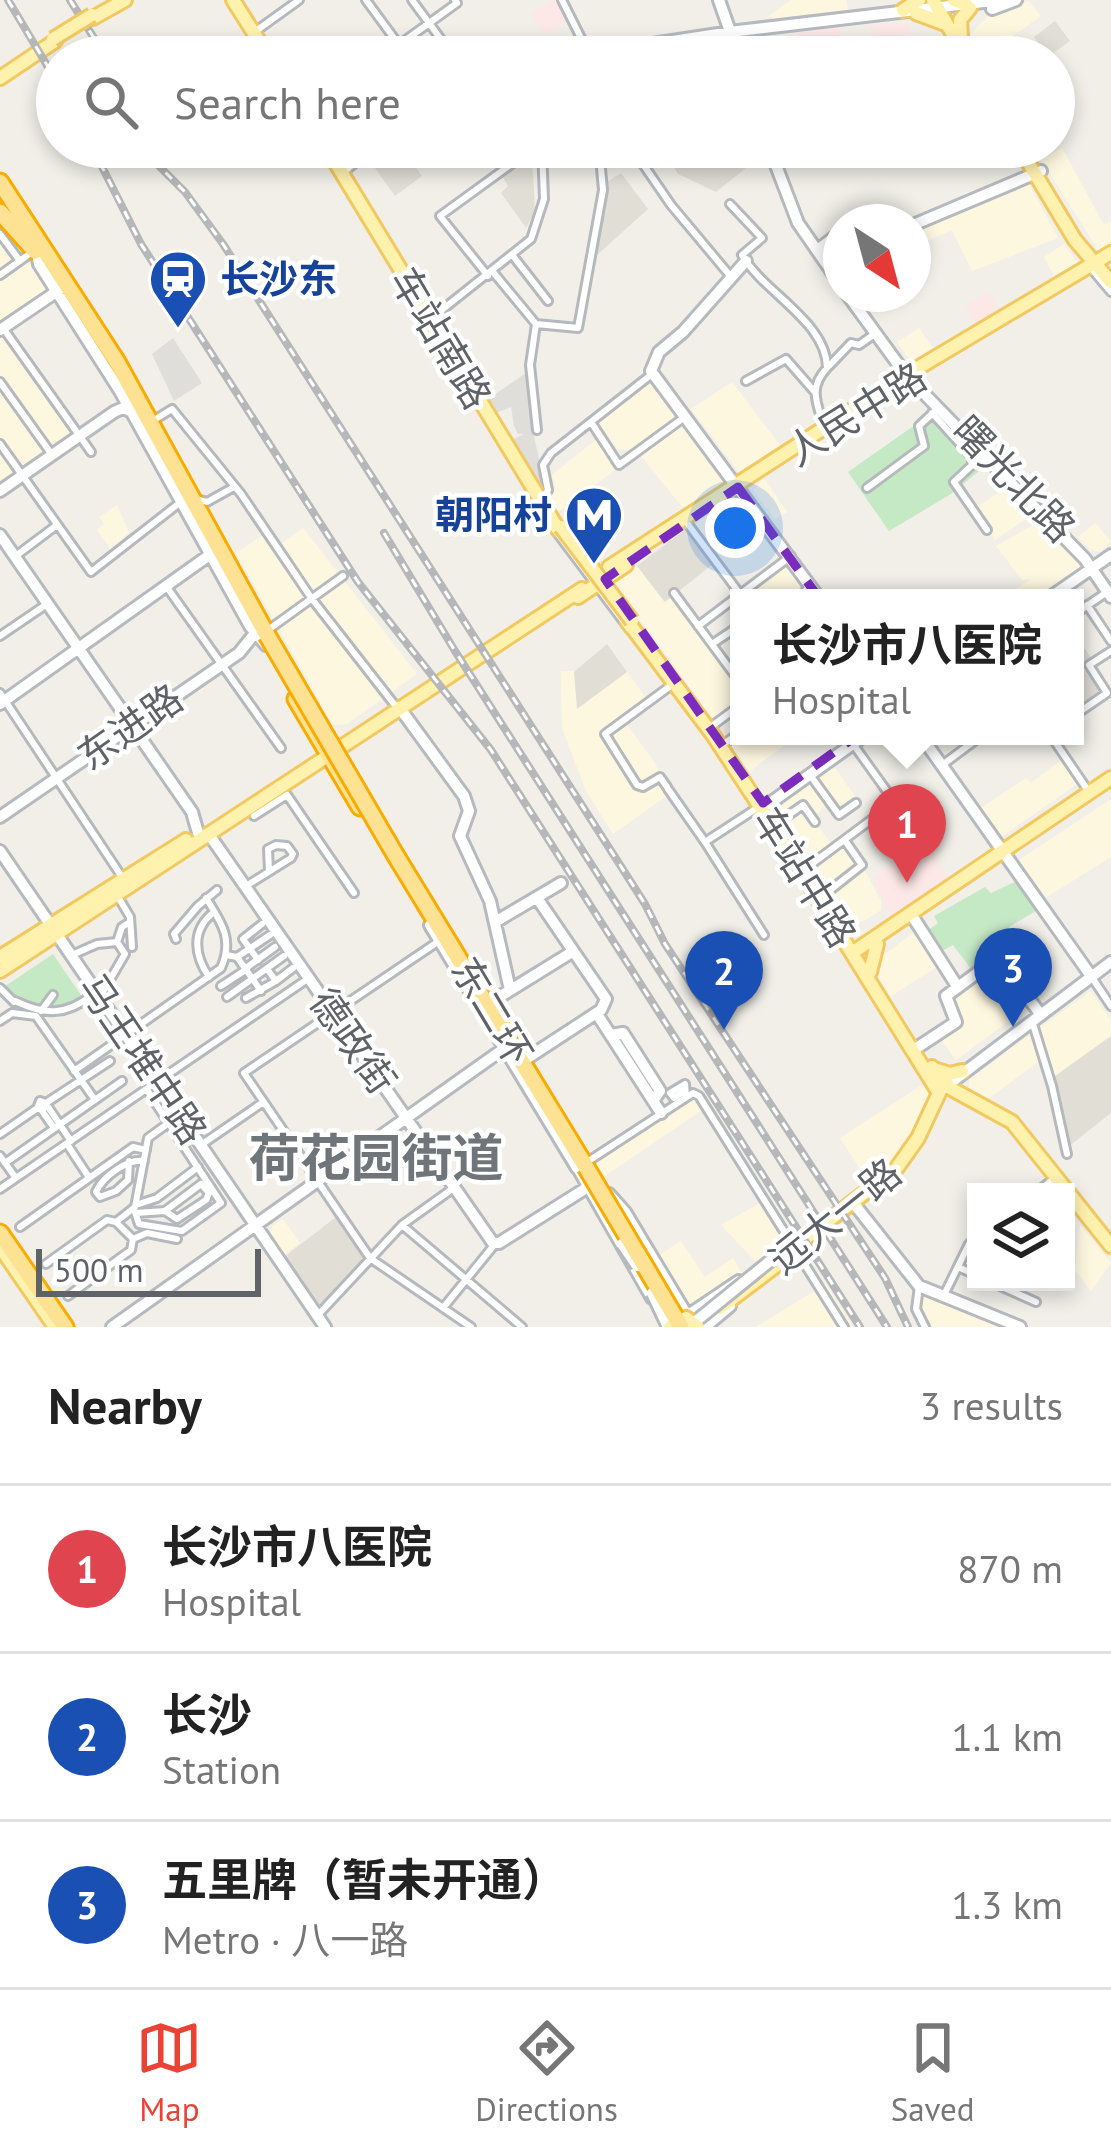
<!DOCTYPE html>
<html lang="en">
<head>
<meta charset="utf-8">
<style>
	body { margin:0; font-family:"PT Sans","Noto Sans SC",sans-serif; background:#f6f6f6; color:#222 }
	.controls { position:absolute; right:36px; bottom:36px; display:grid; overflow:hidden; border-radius:0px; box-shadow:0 6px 18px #0003 }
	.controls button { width:108px; height:108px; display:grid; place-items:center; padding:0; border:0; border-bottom:3px solid #e0e0e0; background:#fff; color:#222; font:60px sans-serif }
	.compass { position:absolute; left:823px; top:204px; width:108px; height:108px; border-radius:50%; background:#fff; box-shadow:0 6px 18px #0003; rotate:144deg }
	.scale { position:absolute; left:36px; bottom:30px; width:225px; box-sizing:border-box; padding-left:12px; border:6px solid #5f6368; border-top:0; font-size:33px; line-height:42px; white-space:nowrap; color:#5f6368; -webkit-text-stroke:9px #fff; paint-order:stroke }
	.you { position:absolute; left:735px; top:528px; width:42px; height:42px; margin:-30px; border:9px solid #fff; border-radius:50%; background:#1a73e8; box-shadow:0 0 0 18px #1a73e833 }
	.badge { display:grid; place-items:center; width:78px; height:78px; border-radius:50%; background:#ea4335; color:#fff; font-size:39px; font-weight:700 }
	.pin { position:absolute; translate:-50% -99px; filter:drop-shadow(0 3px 6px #0008) }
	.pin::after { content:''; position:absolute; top:63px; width:42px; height:36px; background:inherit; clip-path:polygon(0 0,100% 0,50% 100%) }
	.popup { position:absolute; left:730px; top:589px; width:354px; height:156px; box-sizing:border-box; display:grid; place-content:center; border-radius:0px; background:#fff; filter:drop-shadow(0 3px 9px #0005); font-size:39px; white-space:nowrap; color:#767676 }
	.popup b { font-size:45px; color:#222 }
	.popup::after { content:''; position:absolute; left:50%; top:100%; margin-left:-24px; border:24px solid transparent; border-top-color:#fff }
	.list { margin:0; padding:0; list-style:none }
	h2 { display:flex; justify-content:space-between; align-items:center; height:156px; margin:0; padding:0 48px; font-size:51px }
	h2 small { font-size:39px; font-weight:400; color:#767676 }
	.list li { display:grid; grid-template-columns:78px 1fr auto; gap:36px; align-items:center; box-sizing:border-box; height:168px; padding:0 48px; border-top:3px solid #e0e0e0 }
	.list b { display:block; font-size:45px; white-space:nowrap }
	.list p { margin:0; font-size:39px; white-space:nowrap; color:#767676 }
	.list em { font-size:39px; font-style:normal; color:#767676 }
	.icon { flex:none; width:66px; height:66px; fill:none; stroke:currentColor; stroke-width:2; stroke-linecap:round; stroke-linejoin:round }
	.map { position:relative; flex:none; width:1111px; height:1327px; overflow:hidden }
	.search { position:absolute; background:#fff; box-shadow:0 6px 18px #0003; left:36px; right:36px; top:36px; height:132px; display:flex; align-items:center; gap:30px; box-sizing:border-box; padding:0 42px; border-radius:66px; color:#767676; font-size:45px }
	.sheet { height:660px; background:#fff }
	nav { display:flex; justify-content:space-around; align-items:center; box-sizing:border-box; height:168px; border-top:3px solid #e0e0e0; background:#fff; font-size:33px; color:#767676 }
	nav a { display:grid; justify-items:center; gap:6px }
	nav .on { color:#ea4335 }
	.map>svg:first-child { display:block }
	.commercial { fill:#fef7e0 }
	.industrial { fill:#e0deda }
	.education { fill:#e1ded6 }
	.medical { fill:#fce8e6 }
	.green { fill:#c5e8c5 }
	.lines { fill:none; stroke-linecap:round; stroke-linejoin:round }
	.street-casing { stroke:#b5b8bc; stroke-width:12 }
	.secondary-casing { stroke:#b6babf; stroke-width:16 }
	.primary-casing { stroke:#f2c960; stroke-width:18 }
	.highway-casing { stroke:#f9ab00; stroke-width:21 }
	.street { stroke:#fff; stroke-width:6 }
	.secondary { stroke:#fff; stroke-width:10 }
	.primary { stroke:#fff2af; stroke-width:12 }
	.highway { stroke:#fde293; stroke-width:15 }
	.rail-casing { stroke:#b6b7b8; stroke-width:8 }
	.rail { stroke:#fff; stroke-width:3; stroke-dasharray:9; stroke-linecap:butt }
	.secondary-bridge-casing { stroke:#b6babf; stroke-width:16; stroke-linecap:butt }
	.primary-bridge-casing { stroke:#f2c960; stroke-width:18; stroke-linecap:butt }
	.highway-bridge-casing { stroke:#f9ab00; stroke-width:21; stroke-linecap:butt }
	.secondary-bridge { stroke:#fff; stroke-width:10 }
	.primary-bridge { stroke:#fff2af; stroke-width:12 }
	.highway-bridge { stroke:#fde293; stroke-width:15 }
	.marked { fill:none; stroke:#7b2cbf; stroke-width:9; stroke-dasharray:24 15; stroke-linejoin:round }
	.labels { text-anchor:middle; stroke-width:9; stroke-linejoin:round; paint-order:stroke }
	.transit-label { font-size:39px; font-weight:bold; fill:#164399; stroke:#fff; text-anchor:start }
	.street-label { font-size:39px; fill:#5f6368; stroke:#fff }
	.district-label { font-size:51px; font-weight:bold; fill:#70757a; stroke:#fff }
</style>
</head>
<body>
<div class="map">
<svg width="1111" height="1327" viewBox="0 0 1111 1327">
	<rect width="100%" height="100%" fill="#f1efe8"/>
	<path class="commercial" d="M791 0H846L848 10 776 23 770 15Z
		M1029 1 1041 16 983 57 969 36 988 16Z
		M1062 148 1104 225 1111 221V244L1099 251 1041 160Z
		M1029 184 1058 238 972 271 952 230 913 247V230Z
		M0 224 49 290 0 323Z
		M1064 244 1078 263 1054 276 1044 257Z
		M919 328 933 348 911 362 897 342Z
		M3 330 74 431 0 482V332Z
		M654 379 730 482 684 509 636 450 617 449 598 422Z
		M732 382 783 449 741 475 691 409Z
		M598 438 622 465 558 512 548 498 555 488 552 475Z
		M764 478 787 512 775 519 753 490Z
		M1007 487 1033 514 995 540 977 507Z
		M738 495 748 510 706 542 693 525Z
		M117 505 129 532 111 550 97 530 104 524 99 517Z
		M1040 521 1084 567 1039 598H1002L1031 579 1022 580 996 546Z
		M1095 523 1111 541 1101 552 1091 550 1078 537Z
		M303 528 417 674 347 724 333 725 236 553 263 535 274 549Z
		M787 564 803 586 786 598H749L745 594Z
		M637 566 664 602 671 597 739 687V700L714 720 611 580Z
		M561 671H574L578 708 627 672 647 699 623 719 655 763 668 795 613 834 586 791 562 728Z
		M743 736H781L786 744 750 771 730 744Z
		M1060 761 1077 784 1001 837 981 808 1026 778 1031 783Z
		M832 764 855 796 839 807 815 778Z
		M809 782 826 804 816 816 808 812 832 845 805 860 783 822 795 809 776 820 771 806Z
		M1111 799V857L1045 898 1019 860Z
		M845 845 856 863 852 867 864 869 881 901V910L864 921 851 923 843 915 814 868Z
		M916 931 937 967 891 996 874 972 876 961Z
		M990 967 1000 969 1023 1006 1020 1013 956 1060 939 1037 963 1020 947 997Z
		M1091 991 1111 1021V1036L1055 1076 1038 1029Z
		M1032 1033 1043 1058 988 1099 969 1092 970 1079Z
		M925 1083 930 1098 913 1132 891 1163 869 1183 840 1138Z
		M694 1098 702 1110 602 1178 593 1162Z
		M762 1202 786 1241 756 1262 721 1225Z
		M283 1219 300 1243 282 1256 270 1238 272 1226Z
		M1080 1225 1111 1263 1091 1291 1075 1270Z
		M681 1241 705 1277 733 1258 742 1273 690 1308 656 1257Z
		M826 1284 853 1327H756Z
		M926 1295 1002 1327H930L920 1308Z"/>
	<path class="industrial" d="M173 338 202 383 174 401 152 354Z
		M529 371 533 432 547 494 510 441 524 434H518L514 426 511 407 496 413 488 399Z"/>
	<path class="education" d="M1055 21 1070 41 1048 57 1034 37Z
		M390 147H420L408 156 422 176 395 196 370 161Z
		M675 147H744L752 163 716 192 678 174 666 154Z
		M532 154 535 211 526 228 501 193 508 186 502 176Z
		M621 173 648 209 597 255 608 181Z
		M686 529 713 564 665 602 637 566Z
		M1079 640 1094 662 1082 666 1099 691 1075 708V644Z
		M607 644 627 672 577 709 574 672Z
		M1111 1036V1113L1068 1147 1055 1076Z
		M336 1217 365 1257 318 1306 284 1257Z"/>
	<path class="medical" d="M552 0H558L568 20 547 35 530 14Z
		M911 22 903 57H872L860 50 876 39 867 25Z
		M841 25 849 47 828 57H811L803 48 788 50 789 35Z
		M990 291 1000 312 974 325 966 305Z
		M924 841 948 877 892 918 872 879 911 846Z"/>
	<path class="green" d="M932 413 985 466 951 494 889 531 848 472Z
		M1021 879 1041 908 1009 927 1015 942 972 970 953 945 936 954 923 934 938 923 934 916 985 887 991 893Z
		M53 954 85 1001 63 1014 30 1008 4 987Z"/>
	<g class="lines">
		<defs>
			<path id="street" d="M366 0 399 45
				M412 0 454 57
				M562 0 589 54
				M256 31 299 0
				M382 57 457 3 455 0
				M636 154 671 205 732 278
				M730 204 762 238 742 255C764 293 827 322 827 368 808 388 817 403 824 427
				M0 234 20 261
				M513 256 548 301
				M1090 267 1111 292
				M493 272 536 324 578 328 603 190 599 147
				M0 275 28 255
				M488 276 440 216 535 147
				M433 317 531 239 544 199 542 147
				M536 324 530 365 537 430
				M3 328 91 452
				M829 366 851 343 859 345 876 333
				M746 381 786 359 814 391
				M0 382 50 452
				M932 413 973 458 971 466 954 482 987 530
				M154 420 172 409 241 494 312 599 394 704
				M591 422 619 465 686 416
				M0 444 91 572 182 501
				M867 488 924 446 919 426 935 411
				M197 499 207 502 234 487
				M543 499 548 490 543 465 551 453 652 374
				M687 523 743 598
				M17 555 57 525
				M166 586 281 748
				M806 590 811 598
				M674 593 739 681
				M1087 605 1111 641
				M1075 614 1107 592
				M698 626 791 556
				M268 630 343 576
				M0 636 47 604
				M712 644 739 626
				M0 693 122 877
				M1075 715 1107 693 1089 665 1111 651
				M712 726 739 706
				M1051 736 1089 792
				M724 744 739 733
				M853 744 914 829 897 842
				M941 766 981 736
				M810 775 839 815 856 803
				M667 787 660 777 643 787 637 785 605 734 673 684
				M668 789 705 842 757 808
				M254 816 287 795 354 893
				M777 823 803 805 815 822
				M705 842 764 935
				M805 869 895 802
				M246 886 291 858 293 854 287 846 276 845 268 849 269 871
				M117 895 130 917 132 947
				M819 899 862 865 846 842
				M176 939 174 934 198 906 217 890
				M439 941 244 1073 370 1258 471 1327
				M117 942 122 927 130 922
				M72 955 97 944 117 942 125 954 101 995
				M226 955 237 957 270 935
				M237 957 261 991
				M258 960 243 939 262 924
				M246 968 275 947
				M209 977C194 955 191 930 214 912
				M1093 979 1111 1006
				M276 981 293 968
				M221 986 247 969
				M0 988 14 1002
				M227 997 284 956
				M246 998 276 981 267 969
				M15 1001C44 1015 66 1016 92 995
				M41 1011 53 995
				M0 1021 12 1013 36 1016 95 1100
				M1033 1024 1052 1086 1067 1154
				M74 1071 221 968C234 939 221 922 206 898
				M683 1092 674 1098 670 1093 685 1084 686 1097
				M40 1101 46 1103 44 1108 38 1106Z
				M46 1103 110 1061
				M46 1104 71 1141
				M40 1108 54 1128
				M0 1134 39 1107
				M67 1144 88 1176
				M201 1145 262 1103
				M0 1156 16 1178
				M129 1161 128 1180 116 1191 100 1197 96 1192C103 1176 127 1159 144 1161
				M587 1162 693 1093 699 1096 844 1327
				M5 1163 122 1081
				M0 1189 309 978
				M1037 1192 1056 1177
				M139 1204 157 1198 198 1167
				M134 1209 139 1224 182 1231 221 1203 147 1090
				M136 1213 165 1211 201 1184 209 1193 206 1200 177 1219 165 1211
				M116 1222 133 1239 147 1233 177 1239
				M402 1225 522 1327
				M20 1227 133 1147 146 1150
				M46 1264 107 1220 116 1222 135 1207 148 1138 170 1122
				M958 1267 976 1275
				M991 1282 1036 1302
				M919 1286 916 1309 925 1327
				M944 1295 969 1244 976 1238
				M68 1296 131 1250 133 1239
				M443 1308 495 1244
				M316 1317 402 1225 455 1187"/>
			<path id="secondary" d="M719 0 739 57
				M992 9 1016 0
				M567 57 738 31 1000 0
				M769 147 798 223 841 285
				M342 171 371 147
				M853 222 873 217 891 222
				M913 225 1041 171
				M819 249 841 232
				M37 253 39 264 120 391 250 626 266 645
				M746 261 683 332 659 352 651 371 819 598
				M847 294 906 375 1085 559 1111 597
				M0 330 62 288
				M0 491 114 412 123 408 132 412
				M556 528 631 628
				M0 535 192 812 198 833
				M1049 598 1111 555
				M0 704 211 554
				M399 707 464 796 469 811 460 836 490 901 510 990
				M921 736 1091 976
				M766 806 864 736
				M0 817 239 653 255 633
				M208 833 493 1243H499L588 1187
				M0 851 325 1327
				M911 914 957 986
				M495 922 561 883
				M430 925 577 1168
				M491 1002 572 952
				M597 1014 661 1113
				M611 1035 623 1033 660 1091 653 1101
				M918 1047 956 1022 946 996 988 965H1004L1041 1015
				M526 1059 601 1010 606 999 537 898
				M941 1090 1111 962
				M575 1163 652 1298
				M609 1194 625 1212 690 1320
				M855 1205 919 1286 1020 1327
				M687 1316 739 1281
				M112 1327 502 1050
				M705 1327 730 1306"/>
			<path id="primary" d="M233 0 269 57
				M933 0 966 57
				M954 0 966 4
				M903 10 919 0
				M916 13 943 23
				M93 18 125 0
				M961 37 960 20 970 8
				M0 78 55 41
				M326 147 558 529
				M1019 147 1075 240 1111 282
				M609 567 906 375 1111 253
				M578 597 626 565
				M628 622 713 735 772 825 939 1093 918 1138 896 1169 781 1257
				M852 953 1111 778
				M0 957 186 840
				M0 971 582 589
				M870 972 877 944
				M932 1067 950 1088 1012 1122 1111 1246
				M934 1069 950 1074 962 1071
				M0 1247 55 1327
				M720 1308 790 1255"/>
			<path id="highway" d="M0 182 117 362 267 635
				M0 212 35 251
				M296 699 360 807
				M396 856 586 1167
				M0 1233 65 1327"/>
		</defs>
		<use href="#street" class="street-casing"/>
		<use href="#secondary" class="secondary-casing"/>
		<use href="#primary" class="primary-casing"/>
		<use href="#highway" class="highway-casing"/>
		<use href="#street" class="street"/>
		<use href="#secondary" class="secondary"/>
		<use href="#primary" class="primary"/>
		<use href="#highway" class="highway"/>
		<defs>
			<path id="rail" d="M8 0 57 82
				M70 0 106 57
				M92 147 141 244 358 582 491 750 860 1327
				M140 147 185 192 223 244 645 904 665 944 885 1278 908 1327
				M384 533 455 651 887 1327"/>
		</defs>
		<use href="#rail" class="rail-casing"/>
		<use href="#rail" class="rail"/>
		<defs>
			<path id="secondary-bridge" d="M622 1244 637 1266
				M652 1293 668 1327
				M690 1326 770 1261 787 1252"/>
			<path id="primary-bridge" d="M53 39 92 15
				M561 527 632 621
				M670 1327 686 1318 698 1327"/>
			<path id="highway-bridge" d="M267 635 396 856
				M586 1167 681 1327"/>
		</defs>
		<use href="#secondary-bridge" class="secondary-bridge-casing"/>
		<use href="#primary-bridge" class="primary-bridge-casing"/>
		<use href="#highway-bridge" class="highway-bridge-casing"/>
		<use href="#secondary-bridge" class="secondary-bridge"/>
		<use href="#primary-bridge" class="primary-bridge"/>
		<use href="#highway-bridge" class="highway-bridge"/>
	</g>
	<path class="marked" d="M738 487 898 706 763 803 605 579Z"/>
	<defs>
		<symbol id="station-pin" viewBox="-11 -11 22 30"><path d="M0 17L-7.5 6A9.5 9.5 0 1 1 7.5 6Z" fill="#1a4fb4" stroke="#fff"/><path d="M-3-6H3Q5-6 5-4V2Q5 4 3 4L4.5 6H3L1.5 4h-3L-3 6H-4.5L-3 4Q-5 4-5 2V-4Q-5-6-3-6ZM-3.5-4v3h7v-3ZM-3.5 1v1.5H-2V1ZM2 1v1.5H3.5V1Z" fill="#fff"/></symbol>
		<symbol id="metro-pin" viewBox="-11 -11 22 30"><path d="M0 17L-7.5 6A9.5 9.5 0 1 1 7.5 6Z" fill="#1a4fb4" stroke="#fff"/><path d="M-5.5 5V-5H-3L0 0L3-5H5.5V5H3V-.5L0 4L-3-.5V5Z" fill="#fff"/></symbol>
	</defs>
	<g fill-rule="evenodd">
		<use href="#station-pin" x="145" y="246" width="66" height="90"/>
		<use href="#metro-pin" x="561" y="482" width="66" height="90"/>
	</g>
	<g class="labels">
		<g class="transit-label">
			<text x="220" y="293">长沙东</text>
			<text x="552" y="529" text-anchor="end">朝阳村</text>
		</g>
		<g class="street-label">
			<text transform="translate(441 338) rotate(59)" y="14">车站南路</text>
			<text transform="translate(856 414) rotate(-32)" y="14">人民中路</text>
			<text transform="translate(1014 479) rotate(46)" y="14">曙光北路</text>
			<text transform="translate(130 727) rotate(-35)" y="14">东进路</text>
			<text transform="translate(805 877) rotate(58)" y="14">车站中路</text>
			<text transform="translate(492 1011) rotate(59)" y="14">东二环</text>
			<text transform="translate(353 1041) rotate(55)" y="14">德政街</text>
			<text transform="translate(143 1059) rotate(56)" y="14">马王堆中路</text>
			<text transform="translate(835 1216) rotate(-39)" y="14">远大一路</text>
		</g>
		<g class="district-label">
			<text x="376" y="1176">荷花园街道</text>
		</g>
	</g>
</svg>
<div class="controls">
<button><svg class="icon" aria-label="layers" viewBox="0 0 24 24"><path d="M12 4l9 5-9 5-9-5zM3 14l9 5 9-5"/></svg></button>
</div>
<svg class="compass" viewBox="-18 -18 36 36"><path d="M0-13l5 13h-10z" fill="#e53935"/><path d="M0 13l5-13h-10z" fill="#767676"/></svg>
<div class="scale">500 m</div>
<div class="you"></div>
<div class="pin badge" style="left:907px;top:883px;background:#e0444e">1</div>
<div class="popup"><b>长沙市八医院</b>Hospital</div>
<div class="pin badge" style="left:724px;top:1030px;background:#1a4fb4">2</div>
<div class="pin badge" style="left:1013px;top:1027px;background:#1a4fb4">3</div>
<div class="search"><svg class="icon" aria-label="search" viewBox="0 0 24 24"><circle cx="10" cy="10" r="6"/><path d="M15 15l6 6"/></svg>Search here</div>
</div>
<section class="sheet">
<h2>Nearby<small>3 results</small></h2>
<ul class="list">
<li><span class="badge" style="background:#e0444e">1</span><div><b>长沙市八医院</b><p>Hospital</p></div><em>870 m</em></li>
<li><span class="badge" style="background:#1a4fb4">2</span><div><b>长沙</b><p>Station</p></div><em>1.1 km</em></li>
<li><span class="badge" style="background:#1a4fb4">3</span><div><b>五里牌（暂未开通）</b><p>Metro · 八一路</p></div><em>1.3 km</em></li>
</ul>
</section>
<nav>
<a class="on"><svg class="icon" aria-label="map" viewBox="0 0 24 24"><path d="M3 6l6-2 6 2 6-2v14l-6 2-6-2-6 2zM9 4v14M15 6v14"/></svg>Map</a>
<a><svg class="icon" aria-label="directions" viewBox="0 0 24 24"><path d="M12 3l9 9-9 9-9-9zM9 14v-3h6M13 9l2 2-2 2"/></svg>Directions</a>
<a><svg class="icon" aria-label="saved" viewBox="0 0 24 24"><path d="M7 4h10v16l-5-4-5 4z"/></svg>Saved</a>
</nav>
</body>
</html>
